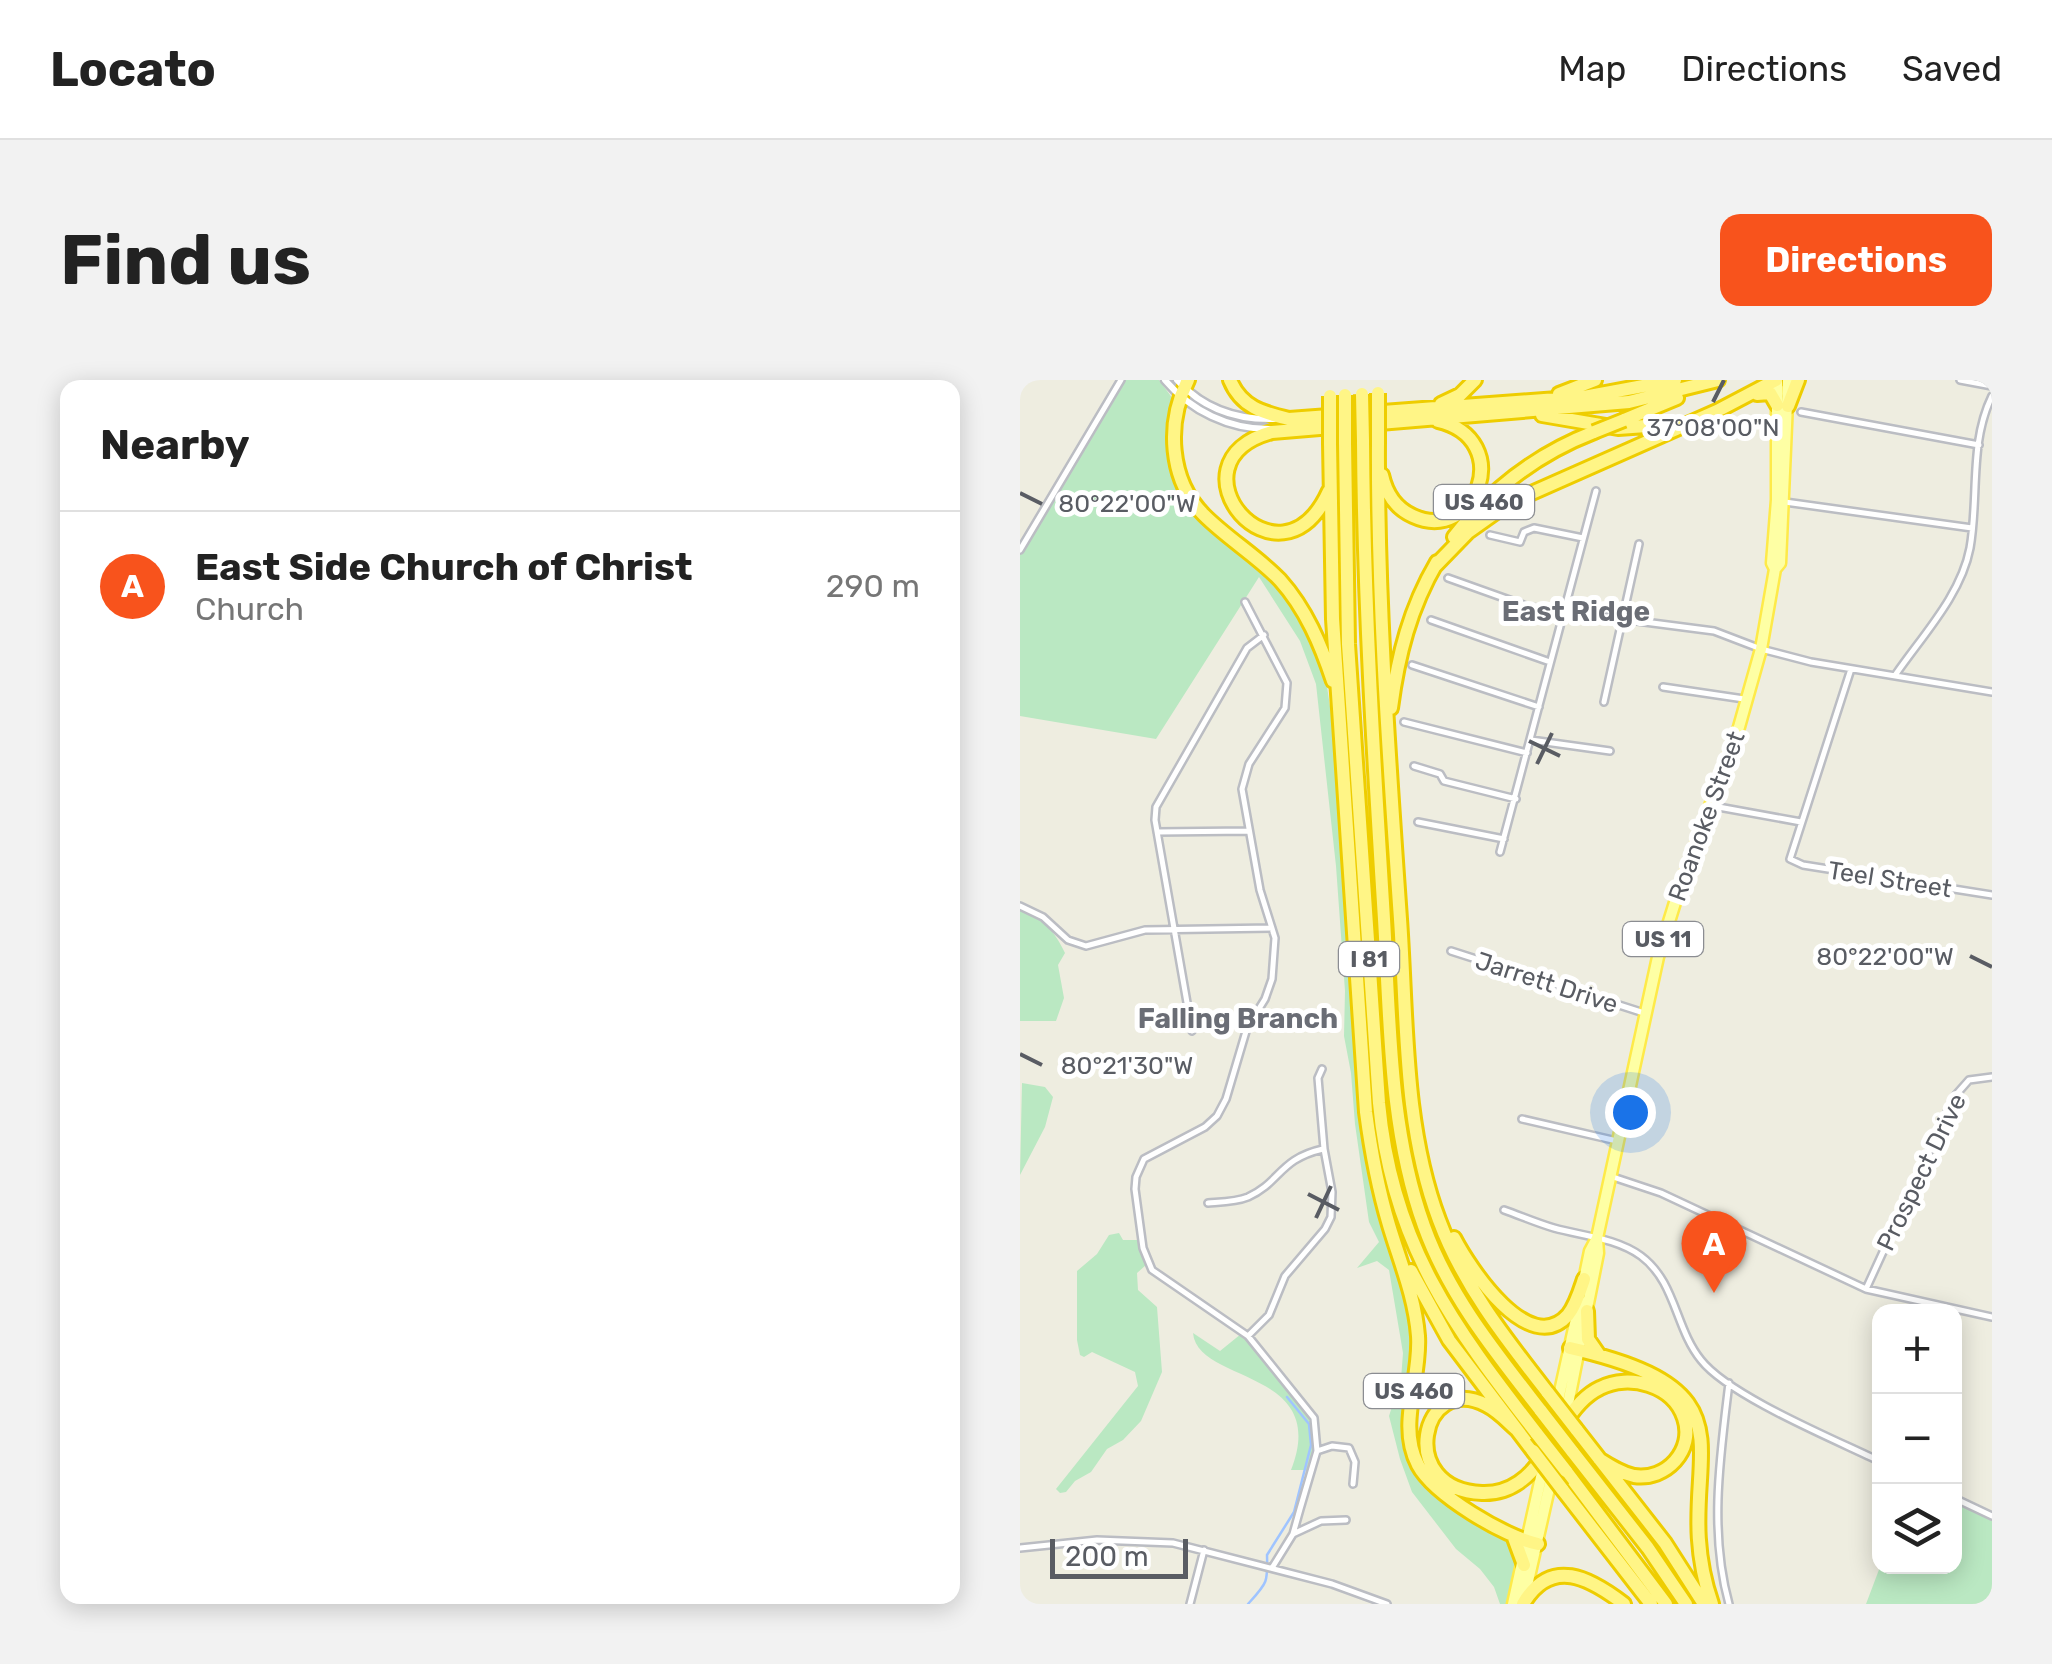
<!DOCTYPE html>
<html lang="en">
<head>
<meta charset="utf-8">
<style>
	body { margin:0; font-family:Rubik,sans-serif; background:#f2f2f2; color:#222 }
	.controls { position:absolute; right:30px; bottom:30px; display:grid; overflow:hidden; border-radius:20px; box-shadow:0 5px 25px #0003 }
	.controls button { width:90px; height:90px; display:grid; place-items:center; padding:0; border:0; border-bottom:2px solid #e0e0e0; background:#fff; color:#222; font:50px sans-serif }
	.scale { position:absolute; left:30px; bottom:25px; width:138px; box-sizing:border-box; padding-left:10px; border:5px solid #595c63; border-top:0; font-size:28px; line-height:35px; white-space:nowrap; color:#595c63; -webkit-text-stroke:8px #fff; paint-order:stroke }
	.you { position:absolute; left:610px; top:732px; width:35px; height:35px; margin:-25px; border:8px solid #fff; border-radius:50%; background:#1a73e8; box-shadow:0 0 0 15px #1a73e833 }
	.badge { display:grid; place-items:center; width:65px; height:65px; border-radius:50%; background:#f8531c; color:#fff; font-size:32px; font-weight:700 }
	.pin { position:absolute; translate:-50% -82px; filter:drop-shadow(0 2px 5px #0008) }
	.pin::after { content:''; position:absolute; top:52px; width:35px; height:30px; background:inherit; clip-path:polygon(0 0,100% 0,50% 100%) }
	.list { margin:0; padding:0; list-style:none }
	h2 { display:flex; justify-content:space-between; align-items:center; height:130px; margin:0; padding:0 40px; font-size:42px }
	h2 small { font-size:32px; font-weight:400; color:#767676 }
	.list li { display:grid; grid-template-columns:65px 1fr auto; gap:30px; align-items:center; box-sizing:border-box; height:150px; padding:0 40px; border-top:2px solid #e0e0e0 }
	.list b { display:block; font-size:38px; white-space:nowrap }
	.list p { margin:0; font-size:32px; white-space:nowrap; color:#767676 }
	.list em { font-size:32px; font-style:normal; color:#767676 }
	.icon { flex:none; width:55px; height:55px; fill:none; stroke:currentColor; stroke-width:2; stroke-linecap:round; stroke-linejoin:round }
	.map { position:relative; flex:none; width:972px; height:1224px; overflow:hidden; border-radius:20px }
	header { display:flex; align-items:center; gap:60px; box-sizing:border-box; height:140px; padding:0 50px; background:#fff; border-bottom:2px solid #e0e0e0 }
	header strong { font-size:48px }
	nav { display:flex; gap:55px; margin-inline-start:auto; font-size:35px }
	.intro { display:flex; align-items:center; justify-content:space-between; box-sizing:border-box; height:240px; padding:0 60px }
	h1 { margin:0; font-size:70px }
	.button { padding:25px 45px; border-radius:20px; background:#f8531c; color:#fff; font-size:35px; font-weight:700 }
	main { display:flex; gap:60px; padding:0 60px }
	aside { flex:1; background:#fff; border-radius:20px; box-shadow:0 5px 25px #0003 }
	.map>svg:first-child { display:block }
	.green { fill:#bae8c2 }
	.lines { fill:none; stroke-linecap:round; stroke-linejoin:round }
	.stream { stroke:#9fc4ff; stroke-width:2.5 }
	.minor-casing { stroke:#bbbdc3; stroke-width:10 }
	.tertiary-casing { stroke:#bbbdc3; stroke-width:11 }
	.primary-casing { stroke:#feea49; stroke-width:15 }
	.motorway-casing { stroke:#eecd00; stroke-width:18 }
	.minor { stroke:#fff; stroke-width:5 }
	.tertiary { stroke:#fff; stroke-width:6 }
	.primary { stroke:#feffa4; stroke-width:10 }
	.motorway { stroke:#fff586; stroke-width:12 }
	.motorway-bridge-casing { stroke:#eecd00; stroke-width:18; stroke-linecap:butt }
	.motorway-bridge { stroke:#fff586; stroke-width:12 }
	.ticks { fill:none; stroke:#595c63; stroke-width:4 }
	.labels { text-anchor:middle; stroke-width:10; stroke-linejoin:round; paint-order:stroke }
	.shield { fill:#fff; stroke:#8b8d92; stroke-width:2.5 }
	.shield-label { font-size:22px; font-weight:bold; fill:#595c63 }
	.street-label { font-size:25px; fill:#595c63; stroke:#fff }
	.neighbourhood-label { font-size:28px; font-weight:bold; fill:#6a6d75; stroke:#fff }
	.ticks-label { font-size:25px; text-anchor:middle; fill:#595c63; stroke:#fff; stroke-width:10; stroke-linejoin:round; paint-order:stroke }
</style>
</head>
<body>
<header>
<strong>Locato</strong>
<nav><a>Map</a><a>Directions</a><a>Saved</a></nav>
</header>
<div class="intro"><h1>Find us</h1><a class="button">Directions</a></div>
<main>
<aside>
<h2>Nearby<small></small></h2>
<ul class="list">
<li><span class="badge">A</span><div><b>East Side Church of Christ</b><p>Church</p></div><em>290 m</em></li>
</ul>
</aside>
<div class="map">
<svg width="972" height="1224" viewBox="0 0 972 1224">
	<rect width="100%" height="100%" fill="#eeede0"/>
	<path class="green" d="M103 0H139L153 19 157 105 266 215 288 247 304 287 313 346 344 763 358 832 392 932 397 1089 491 1160 499 1183 489 1224H480L474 1207 460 1189 436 1169 392 1112 380 1079 369 1036 381 999 383 973 369 890 357 881 337 888 359 862 349 842 335 744 331 693 324 656 325 611 316 486 296 304 280 261 239 197 136 359 0 336V174Z
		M0 528C24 540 34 550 45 573L38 585 44 618 36 641H0Z
		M2 703 25 707 33 717 25 747 0 795Z
		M99 853 103 860H119L126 885 117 893 118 910 137 927 142 992 121 1041 103 1060 87 1069 71 1092 55 1101 46 1112 40 1113 36 1109 118 1006 115 992 72 972 64 977 60 975 57 960V891L77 874 89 855Z
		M173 953 200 971 221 954 231 962 292 1042 294 1065 288 1090H271C311 988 177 1004 173 953Z
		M935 1120 972 1138V1224H846L860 1187 934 1186Z"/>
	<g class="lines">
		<path class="stream" d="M228 1224C247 1203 248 1203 247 1175L274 1132 291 1065 289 1044 267 1017"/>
		<defs>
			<path id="minor" d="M940 0 972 6
				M781 32 959 65
				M765 122 952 148
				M470 155 500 162 504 152 514 148 563 158
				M0 170 101 0
				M428 198 509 227 694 251 741 269 791 282 972 312
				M225 222 267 303 265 328 229 384 222 409 240 510 255 558 252 599 245 619 227 648 206 719 197 736 185 747 124 779 116 797 115 809 123 868 132 890 228 956 294 1038 297 1071 280 1129 273 1154 252 1188
				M411 240 530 282
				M392 285 519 327
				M831 289 770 479 783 485 972 515
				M876 294C903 255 941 215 950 168 959 118 949 63 972 16
				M643 307 724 319
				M584 322 619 164
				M384 342 507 373
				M511 360 590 371
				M394 386 420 394 424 401 496 419
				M693 426 781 442
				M398 442 484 459
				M137 452 229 451
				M480 472 576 111
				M0 526 23 537 48 560 66 566 125 550 252 548
				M431 571 624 633
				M172 651 135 440 136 427 227 268 244 255
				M502 739 597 761
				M593 797 641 813 846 909 972 937
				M188 823C202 822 216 822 228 817 261 802 259 779 303 769
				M484 830C501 836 517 843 534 848 563 856 596 858 621 876 656 902 655 948 681 980 709 1016 816 1060 859 1081
				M846 909 934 717 949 700 972 697
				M228 956 249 935 265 896 305 849 311 837 312 812 304 769 298 698 302 689
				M709 1003C700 1077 689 1152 709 1224
				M297 1071 312 1066 329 1068 335 1082 333 1104
				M934 1118 972 1136
				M273 1154 301 1141 326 1140
				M0 1168 77 1160 153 1163 312 1204 367 1224
				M170 1224 184 1170"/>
			<path id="tertiary" d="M145 0C171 31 209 49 249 49
				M157 0C183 29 216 40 254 39"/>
			<path id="primary" d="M755 189 752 183 757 120V0
				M563 905 570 871 577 858 638 577 657 516 719 347 741 269 755 189 760 183 768 0
				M545 1039 578 873 577 859
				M504 1219 541 1055
				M493 1224 560 921"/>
			<path id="motorway" d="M168 0C146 43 149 100 184 135 208 159 237 176 260 200 286 229 301 265 313 301
				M210 0C221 27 243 33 269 39L564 17 655 0
				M539 14 575 0
				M737 14 750 13 757 25
				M421 24 440 15 455 0
				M768 26 778 0
				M522 35 598 48 655 44
				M604 40 657 18
				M358 60C357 220 369 379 380 539 387 638 383 745 419 840 443 905 485 958 528 1013
				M343 61C344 221 354 379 364 539 370 641 369 749 404 846 429 916 476 973 521 1031
				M325 62 328 264 359 723C372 864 433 946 517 1054
				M310 63 313 239 346 732C351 770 358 808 369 845 380 882 395 917 398 956 401 999 377 1045 398 1085 414 1115 485 1157 518 1164
				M362 95C366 113 375 128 393 136 456 165 496 59 418 41
				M309 111C259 221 142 82 252 52L609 22 698 0
				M434 157C471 109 517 74 574 52
				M415 186 448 152 489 123 697 31 756 0
				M371 328C378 275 390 228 417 182
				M434 858C449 887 509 979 548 935 556 925 560 911 564 899
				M391 891 429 960 513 1071
				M567 931 568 959 579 975
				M550 968C758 1015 643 1084 692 1224
				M543 1046C552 1031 563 1016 580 1008 609 993 653 1005 664 1038 675 1070 646 1101 614 1096 601 1093 590 1086 579 1079
				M496 1049C487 1041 478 1031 466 1025 401 991 375 1110 462 1113 491 1114 510 1097 525 1074
				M556 1049 645 1163 684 1224
				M552 1071 628 1168 666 1224
				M546 1091 646 1224
				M542 1109 631 1224
				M494 1158 504 1185
				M503 1224C531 1176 570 1198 604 1224"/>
		</defs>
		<use href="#minor" class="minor-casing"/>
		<use href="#tertiary" class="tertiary-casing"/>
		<use href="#primary" class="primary-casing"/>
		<use href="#motorway" class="motorway-casing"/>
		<use href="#minor" class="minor"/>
		<use href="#tertiary" class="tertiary"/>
		<use href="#primary" class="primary"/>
		<use href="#motorway" class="motorway"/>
		<defs>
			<path id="motorway-bridge" d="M342 14 343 61
				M574 52 604 40
				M358 60V13
				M325 62V15
				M310 63V16
				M528 1013 556 1049
				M521 1031 552 1071
				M517 1054 546 1091
				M513 1071 542 1109"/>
		</defs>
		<use href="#motorway-bridge" class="motorway-bridge-casing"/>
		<use href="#motorway-bridge" class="motorway-bridge"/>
	</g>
	<path class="ticks" d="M693 22 704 0M0 113 22 124M509 361 540 376M517 384 532 353M950 576 972 587M0 674 22 685M288 814 319 830M296 838 311 806"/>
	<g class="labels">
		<g class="shield">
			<rect x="414" y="105" width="100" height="34" rx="8"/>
			<rect x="603" y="542" width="80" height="34" rx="8"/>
			<rect x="319" y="562" width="60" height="34" rx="8"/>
			<rect x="344" y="994" width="100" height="34" rx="8"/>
		</g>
		<g class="shield-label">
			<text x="464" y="130">US 460</text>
			<text x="643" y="567">US 11</text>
			<text x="349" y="587">I 81</text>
			<text x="394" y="1019">US 460</text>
		</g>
		<g class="street-label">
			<text transform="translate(686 436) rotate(-70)" y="9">Roanoke Street</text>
			<text transform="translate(870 499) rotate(9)" y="9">Teel Street</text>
			<text transform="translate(527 602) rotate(18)" y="9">Jarrett Drive</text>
			<text transform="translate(901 792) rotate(-64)" y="9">Prospect Drive</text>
		</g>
		<g class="neighbourhood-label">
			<text x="556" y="241">East Ridge</text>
			<text x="218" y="648">Falling Branch</text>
		</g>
	</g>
	<g class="ticks-label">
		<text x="693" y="56">37°08'00"N</text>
		<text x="107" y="132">80°22'00"W</text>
		<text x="865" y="585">80°22'00"W</text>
		<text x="107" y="694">80°21'30"W</text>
	</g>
</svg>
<div class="controls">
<button>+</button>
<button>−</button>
<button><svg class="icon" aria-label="layers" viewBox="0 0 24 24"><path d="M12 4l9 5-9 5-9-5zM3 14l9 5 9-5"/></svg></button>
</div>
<div class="scale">200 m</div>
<div class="you"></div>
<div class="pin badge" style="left:694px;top:913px">A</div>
</div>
</main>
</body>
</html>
